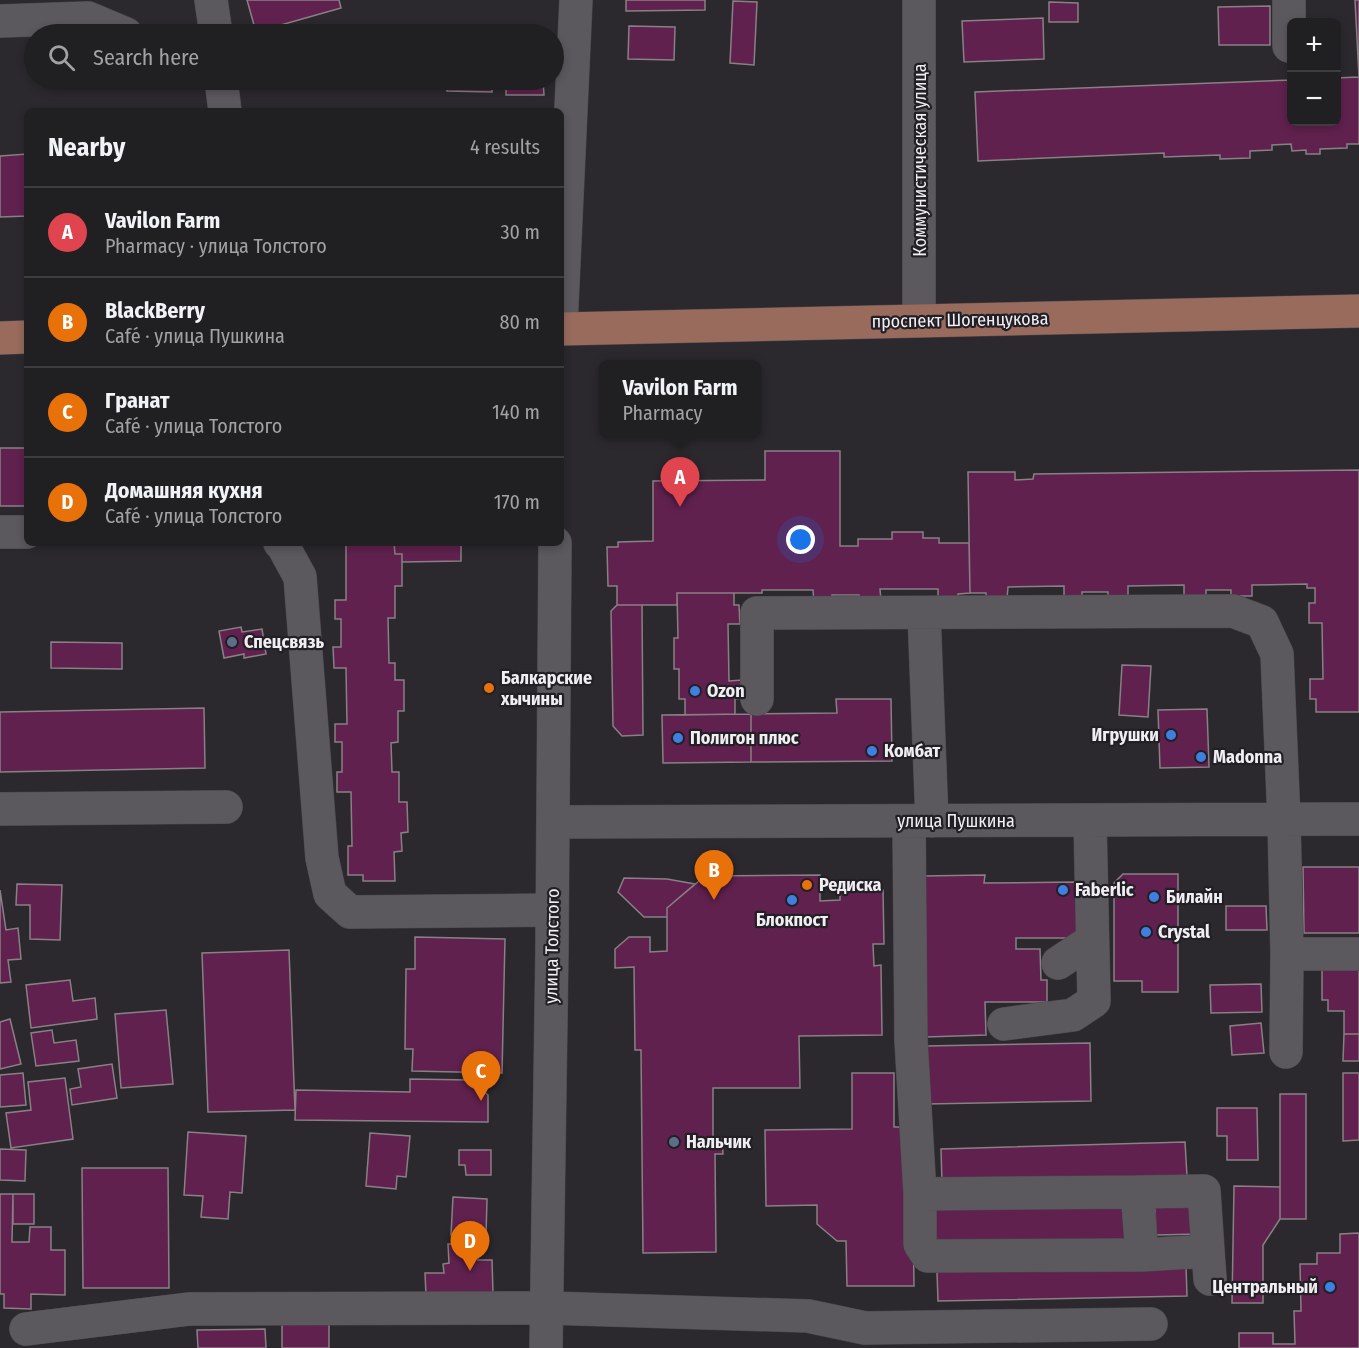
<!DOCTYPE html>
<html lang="en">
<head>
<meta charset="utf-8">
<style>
	body { margin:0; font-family:"Fira Sans Condensed",sans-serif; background:#28272a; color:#f1f3f6 }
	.controls { position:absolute; right:18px; top:18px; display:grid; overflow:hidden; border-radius:9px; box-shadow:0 3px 9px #0003 }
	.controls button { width:54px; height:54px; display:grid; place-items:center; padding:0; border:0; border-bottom:2px solid #3d3d40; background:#201f22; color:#f1f3f6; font:30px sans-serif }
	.you { position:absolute; left:801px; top:540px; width:21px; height:21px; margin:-15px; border:4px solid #fff; border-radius:50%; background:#1a73e8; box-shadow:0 0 0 9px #1a73e833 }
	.badge { display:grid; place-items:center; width:39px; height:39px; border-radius:50%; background:#8c9099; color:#fff; font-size:20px; font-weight:700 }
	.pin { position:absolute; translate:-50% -50px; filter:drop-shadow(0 2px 3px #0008) }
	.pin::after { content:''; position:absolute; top:32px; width:21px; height:18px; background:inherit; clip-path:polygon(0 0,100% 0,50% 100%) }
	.popup { position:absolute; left:599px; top:360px; width:162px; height:78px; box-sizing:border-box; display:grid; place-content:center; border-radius:9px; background:#201f22; filter:drop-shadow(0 2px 4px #0005); font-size:20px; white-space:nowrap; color:#a2a2a5 }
	.popup b { font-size:22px; color:#f1f3f6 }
	.popup::after { content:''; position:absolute; left:50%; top:100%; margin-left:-12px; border:12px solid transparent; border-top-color:#201f22 }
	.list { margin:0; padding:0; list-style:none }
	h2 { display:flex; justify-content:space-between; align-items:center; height:78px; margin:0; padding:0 24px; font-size:26px }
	h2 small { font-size:20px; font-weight:400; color:#a2a2a5 }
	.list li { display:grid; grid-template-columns:39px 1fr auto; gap:18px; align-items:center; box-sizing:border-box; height:90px; padding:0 24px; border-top:2px solid #3d3d40 }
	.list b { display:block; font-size:22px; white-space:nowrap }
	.list p { margin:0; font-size:20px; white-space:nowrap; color:#a2a2a5 }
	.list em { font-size:20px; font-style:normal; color:#a2a2a5 }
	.icon { flex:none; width:33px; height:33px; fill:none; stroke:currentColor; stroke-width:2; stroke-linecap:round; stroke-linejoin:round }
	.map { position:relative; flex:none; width:1359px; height:1348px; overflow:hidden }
	.search { position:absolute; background:#201f22; box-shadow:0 3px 9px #0003; left:24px; top:24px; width:540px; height:66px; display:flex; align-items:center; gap:15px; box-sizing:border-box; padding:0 21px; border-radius:33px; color:#a2a2a5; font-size:22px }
	.panel { position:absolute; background:#201f22; box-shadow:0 3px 9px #0003; left:24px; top:108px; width:540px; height:438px; border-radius:9px }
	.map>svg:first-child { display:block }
	.building { fill:#60214e; stroke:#888085; stroke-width:1.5 }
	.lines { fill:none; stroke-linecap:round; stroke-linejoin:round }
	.minor-casing { stroke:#49464c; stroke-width:34 }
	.major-casing { stroke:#49464c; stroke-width:34 }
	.minor { stroke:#5b585e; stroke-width:33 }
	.major { stroke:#986b5d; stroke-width:33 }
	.service-dot { fill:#5c6f8a; stroke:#221f25; stroke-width:2 }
	.food-dot { fill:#e8710a; stroke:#221f25; stroke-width:2 }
	.shop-dot { fill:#3f7fe0; stroke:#221f25; stroke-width:2 }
	.labels { text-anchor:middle; stroke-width:4.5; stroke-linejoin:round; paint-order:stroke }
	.street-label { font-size:18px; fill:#f0eef2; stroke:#221f25 }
	.poi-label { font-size:18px; font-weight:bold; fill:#f0eef2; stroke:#221f25; text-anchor:start }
</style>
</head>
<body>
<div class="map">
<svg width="1359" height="1348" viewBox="0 0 1359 1348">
	<rect width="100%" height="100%" fill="#2b292e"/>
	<path class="building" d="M247 0H339L341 8 256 32Z
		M626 0H705V10L626 11Z
		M1355 0H1359V144H1347V148L1320 149V154H1306V150L1292 151 1291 144 1272 145V150L1250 151V158L1220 159V155L1164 157V153L978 161 975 92 1292 80V122H1336V78L1359 77Z
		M733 1 757 2 754 65 730 63Z
		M1049 2 1078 3V22H1049Z
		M1270 6V45H1219L1218 7Z
		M1043 18 1044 59 964 62 962 21Z
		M629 26 675 27 674 60 628 59Z
		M447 80H492V92L447 91Z
		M506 80H543L544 95H506Z
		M27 154V216L0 217V156Z
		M0 448H27V506H0Z
		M765 451H840V546H858V539H892V532H923V538H939V543H969L970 593 958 594V599L938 600V589H880L881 601H859V595H832V602L814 603 813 590H762V593H677V605H617V586H608L607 547H618V542L653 541V481L765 480Z
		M1359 470V712H1316V699H1310V679H1323L1322 623H1309V603H1315V588H1307V584L1252 585V596H1231V590H1206V599H1184V585L1128 586V598H1108V592H1082V599H1064V586L1008 587 1007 599H986V593H970L968 472H1015V480L1033 479 1034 474Z
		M333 543H394L395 554H402V586H395V618H388L389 663H395V680H404V711H398V742L391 743 392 772H399V802H407L408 832 401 833 402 851 394 852 395 881H363V875H348V846H352L351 792H337V772H342V742H335V724H347L346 668H334L333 647H341V619H335V600H346V544Z
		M394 543H458L461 545V561L402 562V554H395Z
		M677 593H734V605H739L740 624H728L729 681 742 680V698L735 699V714L685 715V699H679V669H674V638H678Z
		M617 605H642L643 735 622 736 613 726 611 611Z
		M241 627 242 632 262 629 266 654 244 658V654L224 658 219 631Z
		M51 642 122 643V669L51 668Z
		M1122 665 1151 666 1148 717 1119 715Z
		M836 699H891L892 761 751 762V714L837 713Z
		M204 708 205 768 0 772V712Z
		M1207 709 1209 767 1160 768 1158 710Z
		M751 714V762L663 763 662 715Z
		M1303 867H1359V933H1304Z
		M1123 874H1178V992H1142V981H1114V883Z
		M820 875V901L840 900V891L883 890 884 944H873L874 966 881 965 882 1035 799 1036 800 1088H713V1139H722L723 1154H715L716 1252 643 1253 641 1050H635L634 967 615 968V949L629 937H650V952L667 951V908L705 876Z
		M985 875 984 883 1077 882V938H1016V949H1040L1041 980H1047V1002H985L986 1035 926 1037 923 876Z
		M624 878 667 879 695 884 667 908V917H644L618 892Z
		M17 884 62 885 60 940 30 939V905H16Z
		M0 890 6 930 18 928 21 959 8 960 11 982 0 983Z
		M1226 906H1266L1267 930H1226Z
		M415 937 505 939 502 1073 412 1071 413 1049H405L406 969H415Z
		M289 950 295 1110 208 1112 202 953Z
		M1322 968H1359V1034H1344V1011H1328V1000H1322Z
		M70 980 73 1001 95 998 97 1019 31 1028 26 985Z
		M1261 984 1262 1012 1211 1013 1210 985Z
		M166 1010 173 1084 121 1088 115 1014Z
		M10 1019 21 1064 0 1069V1022Z
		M1261 1023 1264 1053 1232 1055 1230 1026Z
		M52 1030 54 1043 76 1040 79 1061 36 1066 31 1033Z
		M1344 1034H1359V1061H1343Z
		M1090 1043 1091 1101 927 1104 926 1046Z
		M112 1064 117 1098 72 1105 70 1089 81 1087 78 1069Z
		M23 1073 26 1105 0 1107V1075Z
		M852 1073H894V1127H912L914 1286H847L846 1241H837L817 1224V1205L766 1206 765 1130 852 1129Z
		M1343 1073H1359V1140L1343 1141Z
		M65 1078 73 1139 11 1148 6 1113 31 1110 28 1082Z
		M410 1079 470 1080 488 1095V1122L295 1120 296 1090 410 1092Z
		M1280 1094H1306V1219H1280Z
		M1217 1108H1257L1258 1160H1227V1136H1217Z
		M188 1132 246 1136 242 1193 230 1192 228 1219 201 1217 203 1196 184 1195Z
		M370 1133 410 1136 406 1177 397 1176 396 1189 366 1186Z
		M1185 1142 1187 1176 942 1183 941 1149Z
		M0 1149 26 1150 25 1181 0 1180Z
		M459 1150H491V1175H466L465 1165H459Z
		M82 1168H168L169 1288H83Z
		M1234 1186 1280 1187V1219L1263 1245V1303H1232Z
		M0 1194H13L12 1242H29L30 1227H51V1250H65V1295L31 1294V1309L4 1308V1294H0Z
		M13 1194H34V1224H13Z
		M453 1197 487 1199 486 1236 451 1235Z
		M1126 1202 1127 1239 933 1243 932 1206Z
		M1197 1205 1198 1234 1156 1235 1155 1206Z
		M1359 1233V1348H1239V1333H1273V1344H1295L1294 1311H1301L1300 1264H1317V1253H1340V1234Z
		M448 1244H477L478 1260H492L493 1293 426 1295 425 1273H444L443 1264 449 1263Z
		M1186 1266 1187 1296 938 1301 937 1272Z
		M282 1323H329V1348H282Z
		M265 1329 266 1348H198L197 1330Z"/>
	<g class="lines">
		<defs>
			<path id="minor" d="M211 0 216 34
				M1289 0V46
				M0 21 88 18 126 34
				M221 80 225 111
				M919 321V0
				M561 326 576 0
				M0 532H27
				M280 543 282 544 300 577 322 858 330 894 350 912 552 910
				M924 613 932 821
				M757 699V613L1233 611 1262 622 1277 654 1284 820 1287 954 1286 1052
				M0 809 226 807
				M909 821 911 1040 920 1194 1137 1192 1142 1255 928 1256 920 1244V1194
				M553 822 1359 819
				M1287 954H1359
				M1058 963 1091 941
				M1004 1024 1073 1015 1094 1001 1090 820
				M1137 1192 1204 1191 1208 1251
				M1142 1255 1208 1251 1210 1279
				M26 1329 189 1309 548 1308 808 1316 865 1328 1151 1324
				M546 1348 552 948 555 543"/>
			<path id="major" d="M561 329 1359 311
				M0 338 27 337"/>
		</defs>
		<use href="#minor" class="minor-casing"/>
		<use href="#major" class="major-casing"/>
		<use href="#minor" class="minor"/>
		<use href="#major" class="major"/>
	</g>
	<g class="service-dot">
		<circle cx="232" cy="642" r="6"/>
		<circle cx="674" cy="1142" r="6"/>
	</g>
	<g class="food-dot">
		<circle cx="489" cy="688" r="6"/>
		<circle cx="807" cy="885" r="6"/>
	</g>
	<g class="shop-dot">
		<circle cx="695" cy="691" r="6"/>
		<circle cx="1171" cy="735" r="6"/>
		<circle cx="678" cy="738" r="6"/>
		<circle cx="872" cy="751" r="6"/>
		<circle cx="1201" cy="757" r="6"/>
		<circle cx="1063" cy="890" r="6"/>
		<circle cx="1154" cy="897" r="6"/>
		<circle cx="792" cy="900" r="6"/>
		<circle cx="1146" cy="932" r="6"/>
		<circle cx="1330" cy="1287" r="6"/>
	</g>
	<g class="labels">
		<g class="street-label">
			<text transform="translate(920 160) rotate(-90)" y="6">Коммунистическая улица</text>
			<text transform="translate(960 320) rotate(-1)" y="6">проспект Шогенцукова</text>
			<text x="956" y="827">улица Пушкина</text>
			<text transform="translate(552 946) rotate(-89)" y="6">улица Толстого</text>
		</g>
		<g class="poi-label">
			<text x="244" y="648">Спецсвязь</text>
			<text x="501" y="684">Балкарские<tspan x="501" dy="21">хычины</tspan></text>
			<text x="707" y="697">Ozon</text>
			<text x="1159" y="741" text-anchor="end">Игрушки</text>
			<text x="690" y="744">Полигон плюс</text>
			<text x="884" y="757">Комбат</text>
			<text x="1213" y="763">Madonna</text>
			<text x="819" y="891">Редиска</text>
			<text x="1075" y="896">Faberlic</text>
			<text x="1166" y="903">Билайн</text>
			<text x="792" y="926" text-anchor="middle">Блокпост</text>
			<text x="1158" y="938">Crystal</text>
			<text x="686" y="1148">Нальчик</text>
			<text x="1318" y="1293" text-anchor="end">Центральный</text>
		</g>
	</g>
</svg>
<div class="controls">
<button>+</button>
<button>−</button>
</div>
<div class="you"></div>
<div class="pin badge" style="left:680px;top:507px;background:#e0444e">A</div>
<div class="popup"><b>Vavilon Farm</b>Pharmacy</div>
<div class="pin badge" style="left:714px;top:900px;background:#e8710a">B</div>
<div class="pin badge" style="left:481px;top:1101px;background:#e8710a">C</div>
<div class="pin badge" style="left:470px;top:1271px;background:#e8710a">D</div>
<div class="search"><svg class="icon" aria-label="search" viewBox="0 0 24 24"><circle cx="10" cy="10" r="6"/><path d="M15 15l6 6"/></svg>Search here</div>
<section class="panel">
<h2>Nearby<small>4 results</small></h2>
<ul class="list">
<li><span class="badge" style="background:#e0444e">A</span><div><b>Vavilon Farm</b><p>Pharmacy · улица Толстого</p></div><em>30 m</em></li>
<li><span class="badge" style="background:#e8710a">B</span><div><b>BlackBerry</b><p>Café · улица Пушкина</p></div><em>80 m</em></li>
<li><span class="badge" style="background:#e8710a">C</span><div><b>Гранат</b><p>Café · улица Толстого</p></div><em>140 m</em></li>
<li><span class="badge" style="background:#e8710a">D</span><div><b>Домашняя кухня</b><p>Café · улица Толстого</p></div><em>170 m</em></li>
</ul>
</section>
</div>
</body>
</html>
